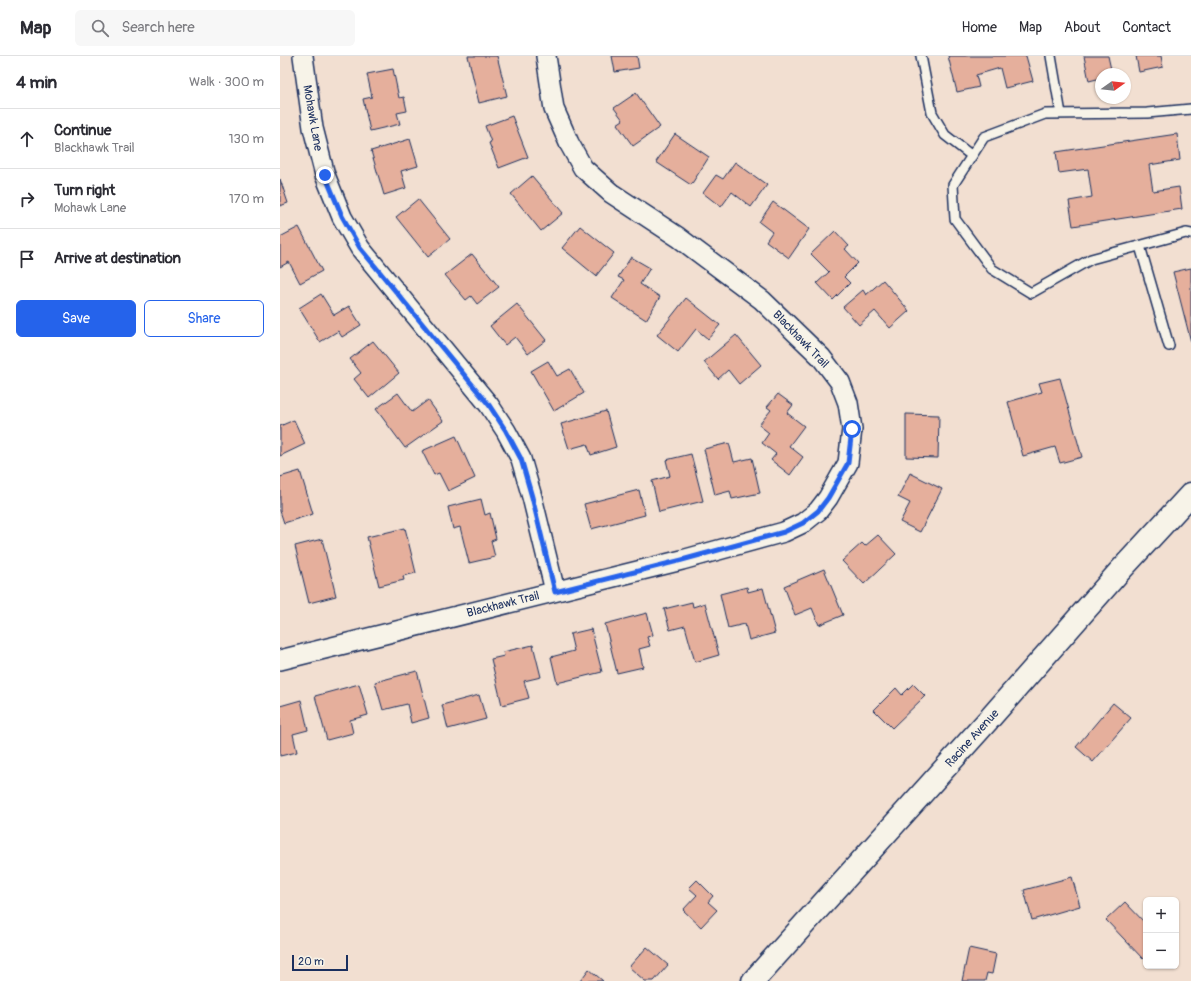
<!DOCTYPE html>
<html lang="en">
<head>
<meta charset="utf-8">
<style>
	body { margin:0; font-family:Pangolin,sans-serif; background:#f7f7f7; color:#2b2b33 }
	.controls { position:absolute; right:12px; bottom:12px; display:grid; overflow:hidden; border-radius:6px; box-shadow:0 1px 3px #0004 }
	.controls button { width:36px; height:36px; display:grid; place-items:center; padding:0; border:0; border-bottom:1px solid #e1e1e2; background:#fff; color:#2b2b33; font:20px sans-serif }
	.compass { position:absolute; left:815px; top:12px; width:36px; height:36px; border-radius:50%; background:#fff; box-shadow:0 1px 3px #0004; rotate:75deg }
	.scale { position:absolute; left:12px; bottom:10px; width:56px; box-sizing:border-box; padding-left:4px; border:2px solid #1b2f5e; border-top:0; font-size:11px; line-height:14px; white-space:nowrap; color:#1b2f5e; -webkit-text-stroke:3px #f7f3e8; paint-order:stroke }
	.stop { position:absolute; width:12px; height:12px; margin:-9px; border:3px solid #2563eb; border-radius:50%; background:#fff }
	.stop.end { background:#2563eb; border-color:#fff; box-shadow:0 1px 4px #0008 }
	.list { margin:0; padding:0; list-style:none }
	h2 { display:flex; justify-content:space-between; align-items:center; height:52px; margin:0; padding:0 16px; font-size:17px }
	h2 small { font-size:13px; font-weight:400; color:#7c7c81 }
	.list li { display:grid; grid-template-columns:26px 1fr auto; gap:12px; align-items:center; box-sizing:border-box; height:60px; padding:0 16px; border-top:1px solid #e1e1e2 }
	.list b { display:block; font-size:15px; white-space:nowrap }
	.list p { margin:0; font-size:13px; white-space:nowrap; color:#7c7c81 }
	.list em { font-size:13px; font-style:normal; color:#7c7c81 }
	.actions { display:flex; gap:8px; padding:12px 16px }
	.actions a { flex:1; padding:9px 0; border:1px solid #2563eb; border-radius:6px; text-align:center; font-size:14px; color:#2563eb }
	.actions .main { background:#2563eb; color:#fff }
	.icon { flex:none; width:22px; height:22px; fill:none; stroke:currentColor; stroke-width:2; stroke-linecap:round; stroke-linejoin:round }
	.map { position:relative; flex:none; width:911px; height:925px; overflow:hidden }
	header { display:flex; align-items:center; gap:24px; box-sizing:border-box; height:56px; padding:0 20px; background:#fff; border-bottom:1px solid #e1e1e2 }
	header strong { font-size:19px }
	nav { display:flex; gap:22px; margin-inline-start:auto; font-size:14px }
	.search { width:280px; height:36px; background:#f7f7f7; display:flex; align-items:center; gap:10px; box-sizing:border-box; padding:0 14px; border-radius:6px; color:#7c7c81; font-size:15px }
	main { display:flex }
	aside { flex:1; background:#fff }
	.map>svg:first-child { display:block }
	.building { fill:#e5af9c; stroke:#1b2f5e }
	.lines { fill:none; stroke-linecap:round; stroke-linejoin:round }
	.lane-casing { stroke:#1b2f5e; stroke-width:12 }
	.street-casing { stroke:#1b2f5e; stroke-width:22 }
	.secondary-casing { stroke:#1b2f5e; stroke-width:25 }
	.lane { stroke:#f7f3e8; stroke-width:9 }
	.street { stroke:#f7f3e8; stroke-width:19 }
	.secondary { stroke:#f7f3e8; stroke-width:22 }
	.route { stroke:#2563eb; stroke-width:5 }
	.labels { text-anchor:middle; stroke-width:4; stroke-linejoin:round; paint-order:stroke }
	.street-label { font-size:12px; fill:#1b2f5e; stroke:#f7f3e8 }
</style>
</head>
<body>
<header>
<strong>Map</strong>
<div class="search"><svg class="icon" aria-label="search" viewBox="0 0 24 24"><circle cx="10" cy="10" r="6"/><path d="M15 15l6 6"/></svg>Search here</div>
<nav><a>Home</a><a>Map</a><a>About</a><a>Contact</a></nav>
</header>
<main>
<aside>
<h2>4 min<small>Walk · 300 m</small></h2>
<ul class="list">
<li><svg class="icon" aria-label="ahead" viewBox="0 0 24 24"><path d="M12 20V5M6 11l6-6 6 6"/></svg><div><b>Continue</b><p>Blackhawk Trail</p></div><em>130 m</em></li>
<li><svg class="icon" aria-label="right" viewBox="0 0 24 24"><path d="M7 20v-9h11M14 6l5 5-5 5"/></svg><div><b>Turn right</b><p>Mohawk Lane</p></div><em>170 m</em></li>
<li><svg class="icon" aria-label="arrive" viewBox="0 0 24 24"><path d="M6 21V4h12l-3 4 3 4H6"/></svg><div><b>Arrive at destination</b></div></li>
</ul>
<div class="actions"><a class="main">Save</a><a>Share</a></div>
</aside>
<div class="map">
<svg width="911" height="925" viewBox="0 0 911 925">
	<rect width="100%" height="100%" fill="#f2dfd1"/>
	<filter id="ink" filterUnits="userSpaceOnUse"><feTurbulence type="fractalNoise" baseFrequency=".025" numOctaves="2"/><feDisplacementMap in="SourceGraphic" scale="8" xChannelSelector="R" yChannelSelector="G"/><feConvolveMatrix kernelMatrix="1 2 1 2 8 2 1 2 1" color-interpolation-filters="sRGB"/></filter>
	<g filter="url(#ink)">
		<path class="building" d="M188 0H217L227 40 199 47Z
			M332 0H357L359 12 335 16Z
			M668 0H746L753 25 725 32 720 12 696 19 699 31 677 36Z
			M804 0H828L832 18H821V22L809 25Z
			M856 0H881L883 11 859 16Z
			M113 13 119 42 124 41 127 55 117 57 120 68 90 75 83 43 92 41 87 18Z
			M356 37 380 71 353 90 337 68 343 64 334 52Z
			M232 60 248 101 219 112 209 87 211 86 205 70Z
			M395 78 429 101 411 129 376 106Z
			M897 78 900 104 869 109 873 135 899 131 902 153 793 170 789 145 812 141 808 113 779 117 776 96Z
			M130 83 138 110 121 115 126 132 104 139 91 95Z
			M455 106 487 129 471 151 452 136 441 151 423 137 436 119 443 123Z
			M252 120 283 157 261 175 231 138Z
			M0 123 8 147 0 150Z
			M138 143 170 183 148 201 116 161Z
			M493 146 529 173 509 202 486 185 492 176 479 166Z
			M300 170 334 197 316 220 282 192Z
			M19 171 42 215 20 227 9 206 0 211V181Z
			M555 175 569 190 565 193 578 207 564 221 570 227 553 244 537 227 549 216 531 198Z
			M192 198 219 231 197 248 191 240 186 244 165 219Z
			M351 201 370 212 360 228 380 241 366 264 332 242 344 224 338 221Z
			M911 212V286L893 216Z
			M603 224 629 255 610 272 595 255 579 269 563 251 583 234 586 239Z
			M41 238 54 259 69 250 81 269 62 281 58 275 40 286 19 252Z
			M406 242 440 269 428 283 416 273 398 296 377 279Z
			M237 248 266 284 248 298 235 281 225 289 210 270Z
			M456 279 481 309 459 328 448 314 438 323 424 306Z
			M93 285 119 317 89 342 74 323 81 317 70 303Z
			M268 305 277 320 290 313 304 337 274 355 251 315Z
			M780 322 802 401 780 407 775 391 743 400 728 346 762 336 759 327Z
			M118 337 132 356 148 344 163 365 125 392 96 353Z
			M498 338 513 349 507 357 524 370 509 390 523 401 510 419 491 404 496 398 482 387 489 377 479 369 491 354 487 351Z
			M326 355 336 391 311 399 307 388 289 393 281 368Z
			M626 358 659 359 658 402 626 401Z
			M14 364 25 388 0 400V370Z
			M176 380 195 422 168 435 159 417 154 419 142 395Z
			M449 387 454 406 472 402 480 437 452 443 450 435 435 439 424 393Z
			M411 398 423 445 379 456 372 425 390 420 386 404Z
			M20 415 33 458 4 467 0 455V421Z
			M630 417 662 433 640 476 620 466 630 447 618 441Z
			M359 434 365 459 311 473 304 448Z
			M201 443 205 459 210 457 216 483 211 485 215 501 189 507 180 471 173 473 168 451Z
			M125 472 136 517 123 520 124 524 99 530 87 481Z
			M598 479 616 498 584 528 562 505 582 487 585 490Z
			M42 483 56 540 29 547 15 490Z
			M544 513 563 559 539 569 532 552 515 559 504 530Z
			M467 531 468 536 483 532 495 577 469 584 465 568 448 572 440 538Z
			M412 546 413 551 425 547 439 599 415 606 405 570 390 574 384 553Z
			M367 557 373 579 367 581 370 590 359 593 363 611 337 617 325 568Z
			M311 573 322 616 277 627 271 601 294 595 290 578Z
			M253 589 261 621 244 625 249 642 222 649 211 603 224 600 223 596Z
			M137 615 149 662 131 667 127 648 103 654 95 626Z
			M79 628 88 659 70 664 73 677 47 684 35 640Z
			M633 628 645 640 612 672 594 654 616 632 622 639Z
			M199 639 206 663 168 673 162 649Z
			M21 644 28 674 13 678 17 696 0 700V650Z
			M833 647 851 662 813 706 796 691Z
			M792 821 800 850 752 864 744 834Z
			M417 824 433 840 428 846 437 854 421 871 403 854 417 839 409 832Z
			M845 846 866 868V900L863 903 826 864Z
			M367 891 388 909 374 925H365L349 911Z
			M689 892 716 898 712 918 707 917 705 925H682Z
			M309 913 323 925H300Z"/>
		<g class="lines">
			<defs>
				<path id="lane" d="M641 0 652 57 665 79 692 100
					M771 0 781 58
					M911 53 867 57 765 58 704 81 673 129 675 163 712 213 751 237 811 203 906 177 911 178
					M860 190 889 290"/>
				<path id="street" d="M23 0 33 72 45 119 62 161 80 192 209 349 226 375 241 403 252 441 275 535
					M0 604 402 504 504 476 523 467 538 455 548 442 568 407 572 373 568 347 560 326 541 301 482 244 398 181 331 137 303 112 289 87 274 53 266 0"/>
				<path id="secondary" d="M473 925 711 661 838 517 911 438"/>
			</defs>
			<use href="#lane" class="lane-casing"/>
			<use href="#street" class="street-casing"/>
			<use href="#secondary" class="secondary-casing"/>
			<use href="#lane" class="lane"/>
			<use href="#street" class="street"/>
			<use href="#secondary" class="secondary"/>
		</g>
	</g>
	<g class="lines" filter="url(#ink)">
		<path class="route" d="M45 119 62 160 80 192 209 349 226 375 241 403 252 441 275 536 402 504 504 476 523 467 538 455 548 442 568 407 572 373"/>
	</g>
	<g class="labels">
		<g class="street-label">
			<text transform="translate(33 62) rotate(80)" y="4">Mohawk Lane</text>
			<text transform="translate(521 283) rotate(46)" y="4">Blackhawk Trail</text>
			<text transform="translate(223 548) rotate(-14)" y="4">Blackhawk Trail</text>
			<text transform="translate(692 682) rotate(-48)" y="4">Racine Avenue</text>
		</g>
	</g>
</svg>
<div class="controls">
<button>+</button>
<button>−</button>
</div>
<svg class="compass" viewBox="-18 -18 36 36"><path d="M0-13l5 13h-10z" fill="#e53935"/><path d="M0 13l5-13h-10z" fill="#7c7c81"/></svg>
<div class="scale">20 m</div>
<div class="stop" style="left:572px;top:373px"></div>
<div class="stop end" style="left:45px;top:119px"></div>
</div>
</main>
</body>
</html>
